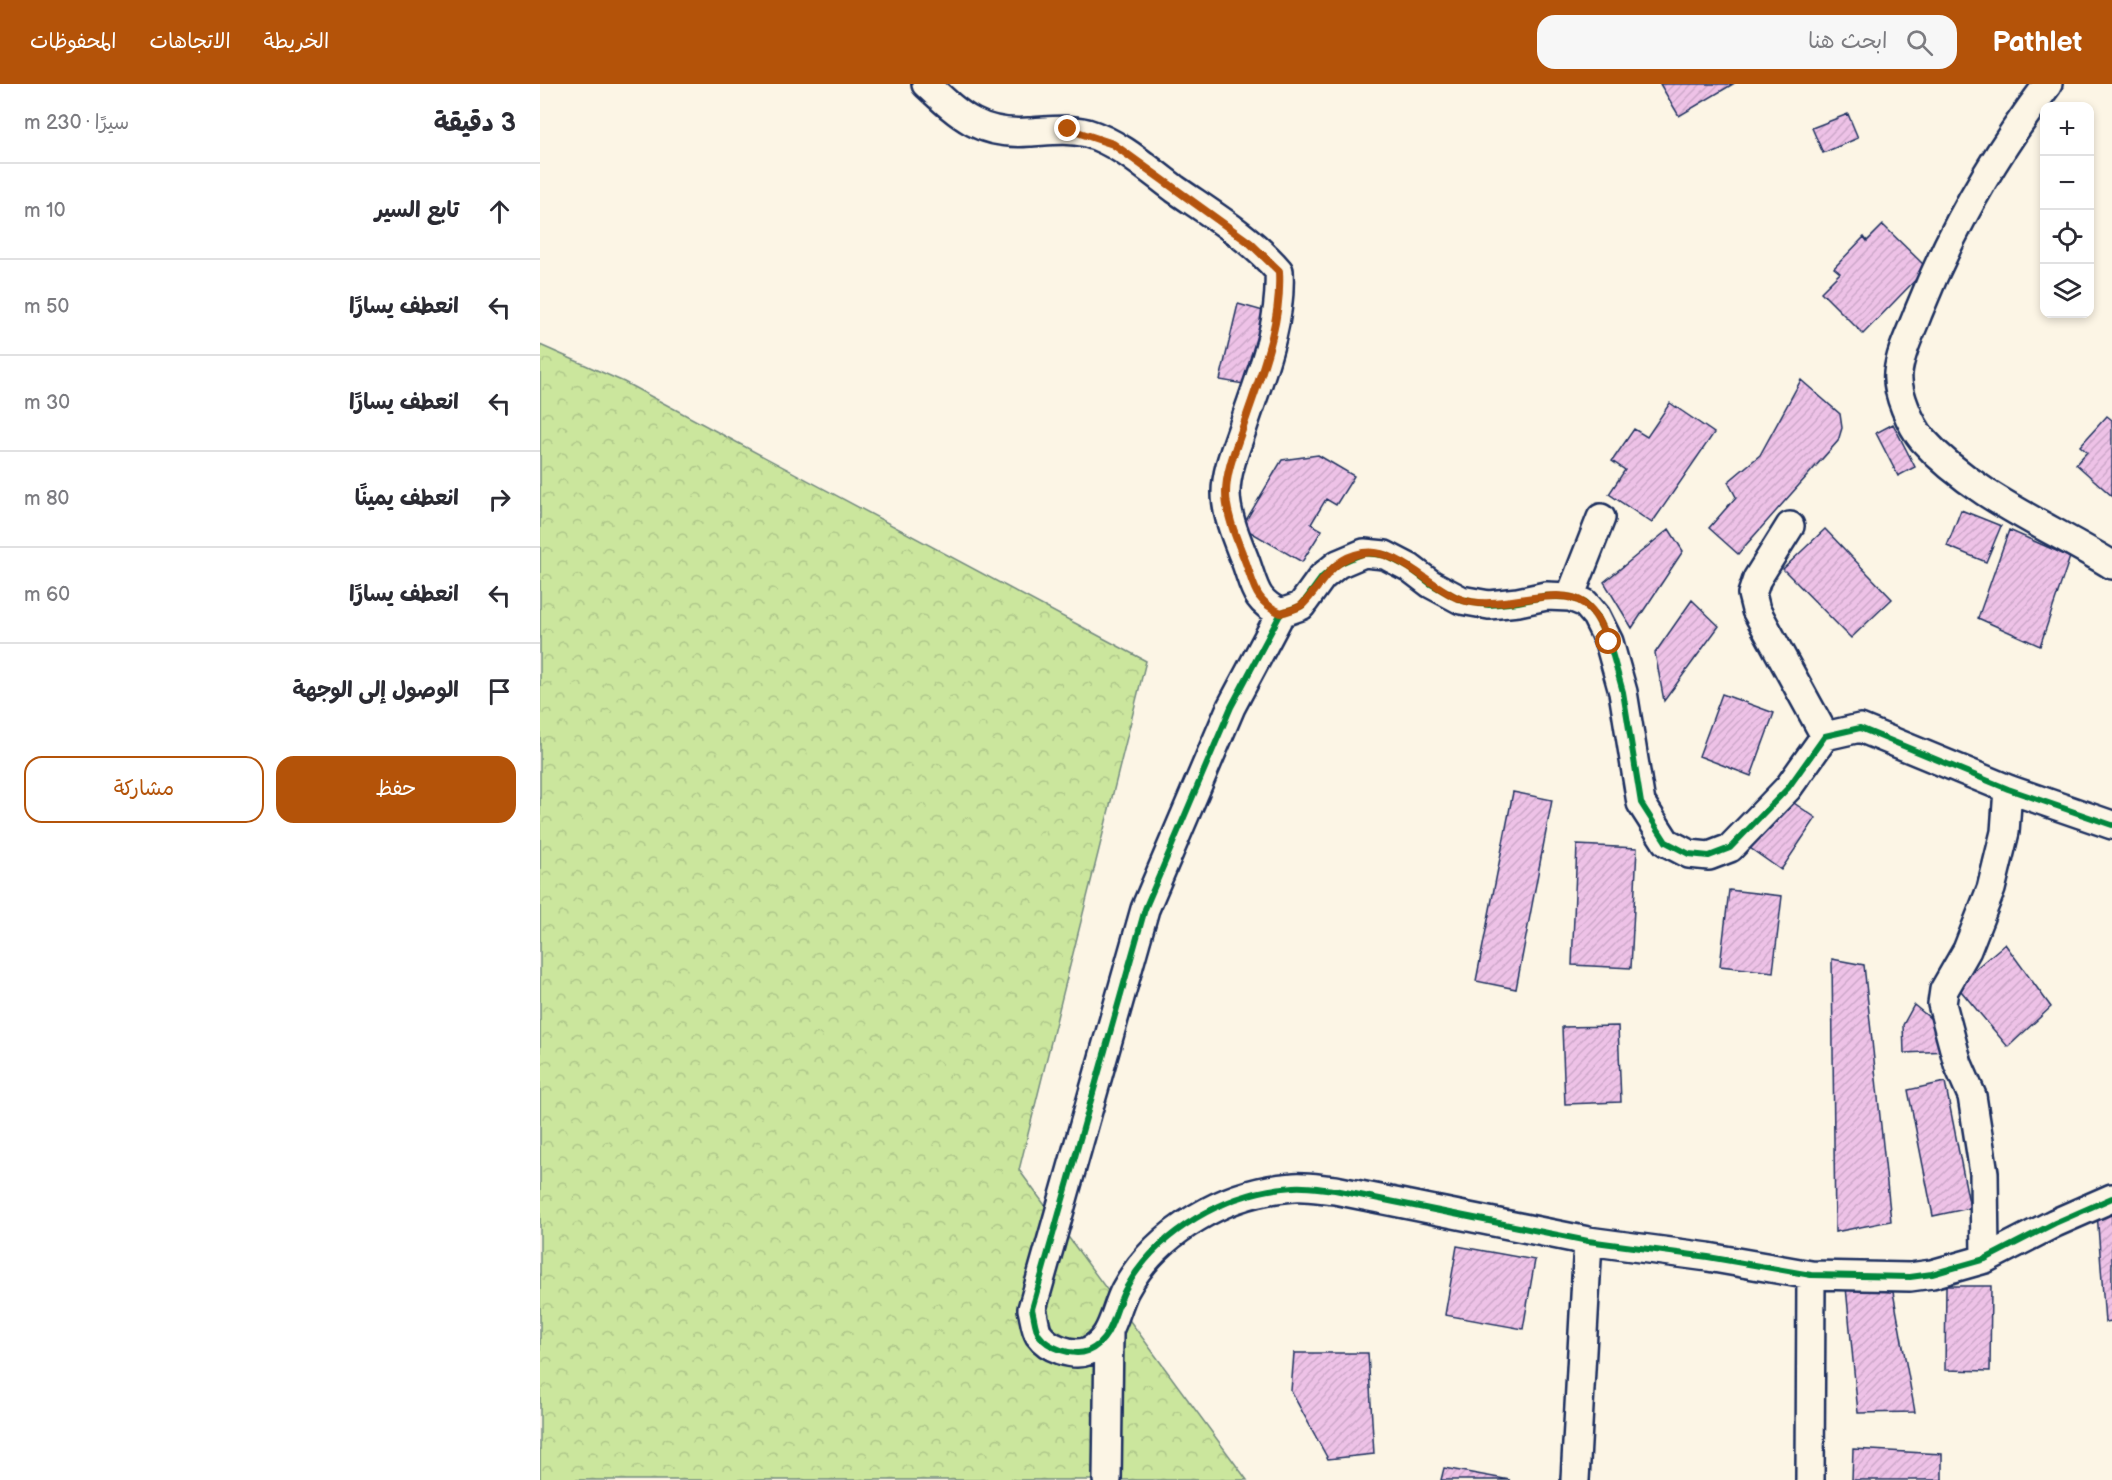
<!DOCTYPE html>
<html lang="ar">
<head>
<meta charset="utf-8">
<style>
	body { margin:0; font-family:"Balsamiq Sans","Playpen Sans Arabic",sans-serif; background:#f7f7f7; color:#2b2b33; direction:rtl }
	.controls { position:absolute; right:18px; top:18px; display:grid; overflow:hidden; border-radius:12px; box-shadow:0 3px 9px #0003 }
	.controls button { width:54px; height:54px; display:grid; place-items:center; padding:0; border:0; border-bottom:2px solid #e1e1e2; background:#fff; color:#2b2b33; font:30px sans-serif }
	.stop { position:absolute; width:18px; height:18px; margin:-14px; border:4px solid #b45309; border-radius:50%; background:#fff }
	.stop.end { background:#b45309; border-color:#fff; box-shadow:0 2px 6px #0008 }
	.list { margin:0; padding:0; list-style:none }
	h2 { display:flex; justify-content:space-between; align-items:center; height:78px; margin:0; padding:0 24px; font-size:26px }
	h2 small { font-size:20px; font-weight:400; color:#7c7c81 }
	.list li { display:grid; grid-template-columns:39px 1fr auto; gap:18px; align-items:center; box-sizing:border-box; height:96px; padding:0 24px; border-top:2px solid #e1e1e2 }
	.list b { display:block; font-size:22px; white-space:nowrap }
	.list em { font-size:20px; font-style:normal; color:#7c7c81 }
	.actions { display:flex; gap:12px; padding:18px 24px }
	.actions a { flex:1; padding:14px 0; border:2px solid #b45309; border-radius:18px; text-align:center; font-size:21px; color:#b45309 }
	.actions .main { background:#b45309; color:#fff }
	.icon { flex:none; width:33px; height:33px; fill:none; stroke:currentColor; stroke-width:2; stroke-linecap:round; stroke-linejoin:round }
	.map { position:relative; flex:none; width:1572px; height:1396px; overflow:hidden; direction:ltr }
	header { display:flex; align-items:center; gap:36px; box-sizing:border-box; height:84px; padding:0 30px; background:#b45309; color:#fff }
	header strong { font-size:28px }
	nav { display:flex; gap:33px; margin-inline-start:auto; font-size:21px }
	.search { width:420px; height:54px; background:#f7f7f7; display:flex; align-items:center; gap:15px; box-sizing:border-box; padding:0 21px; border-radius:18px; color:#7c7c81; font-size:22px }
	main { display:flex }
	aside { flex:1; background:#fff }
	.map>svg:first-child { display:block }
	.forest { fill:url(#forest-crowns); stroke:#738a7e; stroke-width:1.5 }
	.building { fill:url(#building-hatch); stroke:#1b2f5e; stroke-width:1.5 }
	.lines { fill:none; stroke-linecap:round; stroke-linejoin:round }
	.minor-casing { stroke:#1b2f5e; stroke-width:32 }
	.minor { stroke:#fcf5e5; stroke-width:27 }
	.cycleway-casing { stroke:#fcf5e5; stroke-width:10 }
	.cycleway { stroke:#00873e; stroke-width:6 }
	.route { stroke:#b45309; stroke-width:8 }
</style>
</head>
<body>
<header>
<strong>Pathlet</strong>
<div class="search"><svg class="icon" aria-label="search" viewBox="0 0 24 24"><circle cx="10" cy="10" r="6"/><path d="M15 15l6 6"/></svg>ابحث هنا</div>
<nav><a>الخريطة</a><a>الاتجاهات</a><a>المحفوظات</a></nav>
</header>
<main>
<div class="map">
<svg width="1572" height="1396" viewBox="0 0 1572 1396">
	<defs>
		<pattern id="forest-crowns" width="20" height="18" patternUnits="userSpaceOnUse" patternTransform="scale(1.5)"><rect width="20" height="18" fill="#cbe69d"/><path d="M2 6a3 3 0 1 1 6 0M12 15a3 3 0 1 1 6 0" fill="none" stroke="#aec68a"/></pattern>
		<pattern id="building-hatch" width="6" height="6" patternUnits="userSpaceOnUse" patternTransform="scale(1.5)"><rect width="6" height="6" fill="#eec2e7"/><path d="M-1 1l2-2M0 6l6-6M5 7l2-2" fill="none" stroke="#cca7c9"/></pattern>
	</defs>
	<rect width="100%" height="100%" fill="#fcf5e5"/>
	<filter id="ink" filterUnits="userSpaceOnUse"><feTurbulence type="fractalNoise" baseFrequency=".0167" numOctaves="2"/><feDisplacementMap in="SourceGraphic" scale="12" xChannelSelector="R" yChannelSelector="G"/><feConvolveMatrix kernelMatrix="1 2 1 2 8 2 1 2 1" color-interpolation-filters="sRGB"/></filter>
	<g filter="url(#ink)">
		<path class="forest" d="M0 261 84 298 606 577 479 1086 707 1396H0Z"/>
		<path class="building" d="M1120 0H1193L1139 32Z
			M1308 30 1318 54 1283 69 1272 44Z
			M1343 141 1387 184 1323 250 1281 208 1300 189 1294 184 1324 153 1327 157Z
			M698 220 727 228 709 301 680 296Z
			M1261 296 1300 330 1302 344 1298 357 1198 470 1169 444 1196 413 1188 398 1220 371Z
			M1130 319 1174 349 1112 439 1069 410 1085 386 1072 377 1094 345 1107 353Z
			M1567 332 1572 336V412L1536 380 1547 368 1540 362Z
			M1353 340 1375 383 1358 392 1336 349Z
			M778 371 814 392 796 421 786 415 771 440 782 446 762 478 702 443 742 376Z
			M1421 426 1461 442 1446 478 1407 462Z
			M1129 445 1143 467 1092 544 1064 498Z
			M1285 445 1352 515 1311 554 1243 485Z
			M1469 446 1530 473 1500 562 1438 534Z
			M1152 516 1179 542 1124 617 1115 569Z
			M1182 610 1234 629 1211 692 1159 672Z
			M973 708 1012 716 976 905 936 897Z
			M1245 713 1276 734 1241 786 1210 764Z
			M1037 761 1097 764 1091 884 1032 881Z
			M1189 806 1242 812 1233 888 1180 882Z
			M1465 860 1511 923 1468 963 1416 901Z
			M1292 875 1324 881 1351 1137 1295 1148Z
			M1374 921 1396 939 1408 967 1364 969 1363 941Z
			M1078 942 1081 1018 1025 1020 1022 943Z
			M1405 998 1430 1124 1393 1132 1368 1006Z
			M1572 1125V1237L1565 1238 1557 1128Z
			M917 1162 995 1176 983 1245 905 1231Z
			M1406 1202H1451L1450 1287 1405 1286Z
			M1306 1203 1353 1208 1375 1328 1318 1329Z
			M754 1269H828L834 1370 788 1375 751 1307Z
			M1313 1365 1402 1370V1396H1312Z
			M904 1384 970 1396H901Z"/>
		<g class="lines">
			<defs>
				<path id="minor" d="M386 0C419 31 440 52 489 48 509 47 527 44 547 49 580 59 608 85 635 105 671 130 711 154 739 187 742 243 719 294 702 346 695 366 686 388 686 409 686 432 698 458 706 479 715 504 715 517 741 529
					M1508 0C1454 71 1411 146 1378 229 1371 248 1360 268 1358 289 1356 308 1371 342 1383 356 1433 412 1509 442 1572 481
					M1250 442 1217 495 1212 510 1216 526 1285 652
					M1030 513 1061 434
					M1572 741 1468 705 1320 644 1285 652 1248 704 1190 764 1169 772 1149 770 1126 758 1101 719 1083 608 1069 558 1056 532 1045 519 1030 513 1006 512 978 518 949 521 921 516 891 500 870 484 845 471 824 469 798 480 782 493 761 522 741 529 691 623 605 825 492 1225C494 1232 495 1245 499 1251 508 1264 533 1273 548 1267 573 1256 574 1227 585 1206 617 1147 687 1107 754 1103 767 1102 782 1105 795 1106L1048 1157 1168 1173 1271 1191 1370 1193 1392 1190 1445 1175 1515 1139 1572 1114
					M1445 1175 1444 1089 1432 1012 1418 980 1402 920 1404 906 1427 866 1451 805 1465 748 1468 705
					M567 1396 569 1249
					M1035 1396 1048 1157
					M1270 1396 1271 1191"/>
			</defs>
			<use href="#minor" class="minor-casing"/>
			<use href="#minor" class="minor"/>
			<defs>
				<path id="cycleway" d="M1572 741 1468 705 1320 644 1285 652 1248 704 1190 764 1169 772 1149 770 1126 758 1101 719 1083 608 1069 558 1056 532 1045 519 1030 513 1006 512 978 518 949 521 921 516 891 500 870 484 845 471 824 469 798 480 782 493 761 522 741 529 691 623 605 825 492 1225C494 1232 495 1245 499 1251 508 1264 533 1273 548 1267 573 1256 574 1227 585 1206 617 1147 687 1107 754 1103 767 1102 782 1105 795 1106L1048 1157 1168 1173 1271 1191 1370 1193 1392 1190 1445 1175 1515 1139 1572 1114"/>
			</defs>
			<use href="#cycleway" class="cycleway-casing"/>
			<use href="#cycleway" class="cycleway"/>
		</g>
	</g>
	<g class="lines" filter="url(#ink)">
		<path class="route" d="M528 45 573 60 710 159 739 187C742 243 719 294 702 346 695 366 686 388 686 409 686 432 698 458 706 479 715 504 715 517 741 529 747 527 757 525 762 521 783 501 789 475 823 469 856 463 891 504 920 515 959 530 1017 498 1045 520 1057 529 1063 545 1069 558"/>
	</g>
</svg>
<div class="controls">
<button>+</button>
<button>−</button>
<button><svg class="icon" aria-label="locate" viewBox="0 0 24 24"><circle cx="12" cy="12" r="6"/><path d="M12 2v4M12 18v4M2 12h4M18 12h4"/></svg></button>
<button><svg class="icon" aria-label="layers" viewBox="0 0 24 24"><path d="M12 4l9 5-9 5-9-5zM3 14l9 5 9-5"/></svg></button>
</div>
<div class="stop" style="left:1069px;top:558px"></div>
<div class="stop end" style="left:528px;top:45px"></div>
</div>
<aside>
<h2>3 دقيقة<small>سيرًا · 230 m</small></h2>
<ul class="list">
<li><svg class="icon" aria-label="ahead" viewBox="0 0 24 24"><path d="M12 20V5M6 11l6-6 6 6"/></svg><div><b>تابع السير</b></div><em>10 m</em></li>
<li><svg class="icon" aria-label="left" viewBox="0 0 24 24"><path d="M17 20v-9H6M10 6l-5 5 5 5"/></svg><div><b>انعطف يسارًا</b></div><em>50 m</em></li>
<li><svg class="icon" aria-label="left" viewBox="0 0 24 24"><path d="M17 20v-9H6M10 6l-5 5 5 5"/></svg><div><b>انعطف يسارًا</b></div><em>30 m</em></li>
<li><svg class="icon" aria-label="right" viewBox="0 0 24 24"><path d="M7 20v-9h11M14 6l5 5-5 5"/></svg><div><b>انعطف يمينًا</b></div><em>80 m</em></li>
<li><svg class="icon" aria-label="left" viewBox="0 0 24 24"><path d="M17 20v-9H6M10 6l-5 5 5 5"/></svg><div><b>انعطف يسارًا</b></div><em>60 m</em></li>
<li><svg class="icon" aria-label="arrive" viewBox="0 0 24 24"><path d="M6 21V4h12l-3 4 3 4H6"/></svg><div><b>الوصول إلى الوجهة</b></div></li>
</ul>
<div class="actions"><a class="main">حفظ</a><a>مشاركة</a></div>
</aside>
</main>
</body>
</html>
